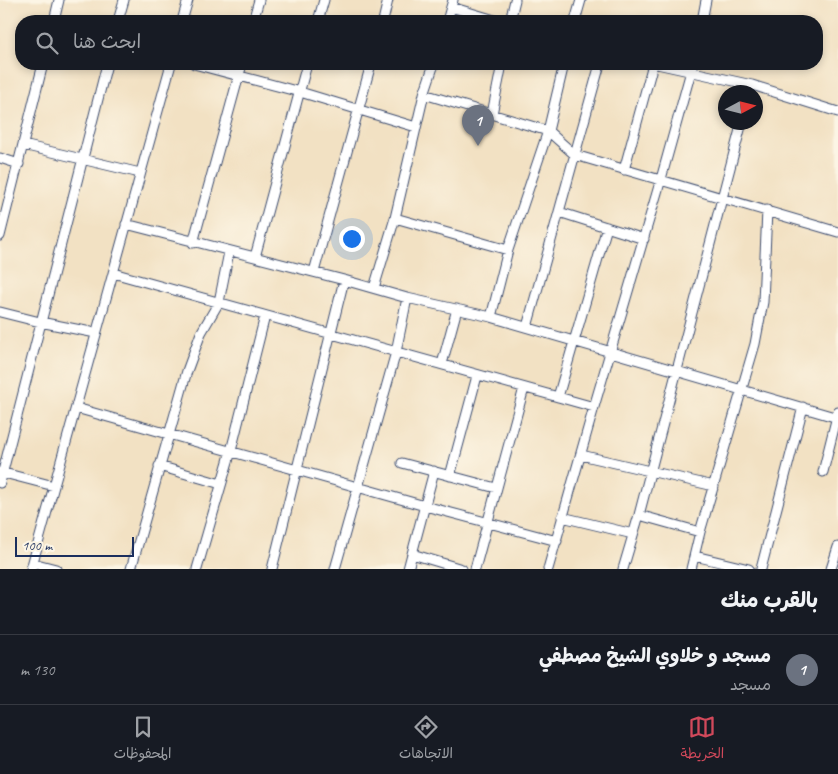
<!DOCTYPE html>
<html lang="ar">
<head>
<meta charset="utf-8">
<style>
	body { margin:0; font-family:Caveat,"Playpen Sans Arabic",sans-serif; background:#242831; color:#f1f3f6; direction:rtl }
	.compass { position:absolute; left:718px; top:85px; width:45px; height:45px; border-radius:50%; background:#171b24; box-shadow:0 2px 8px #0003; rotate:83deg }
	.scale { position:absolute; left:15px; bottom:12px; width:119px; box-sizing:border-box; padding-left:5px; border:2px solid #1b2f5e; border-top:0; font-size:14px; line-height:18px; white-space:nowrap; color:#1b2f5e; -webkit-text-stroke:4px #fcf5e5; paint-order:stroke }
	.you { position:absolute; left:351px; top:238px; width:18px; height:18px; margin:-12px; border:4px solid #fff; border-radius:50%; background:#1a73e8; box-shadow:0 0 0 8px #1a73e833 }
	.badge { display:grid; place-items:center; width:32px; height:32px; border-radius:50%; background:#d1495b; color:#fff; font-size:16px; font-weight:700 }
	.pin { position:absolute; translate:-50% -41px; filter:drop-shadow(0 1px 2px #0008) }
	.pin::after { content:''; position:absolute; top:26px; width:18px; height:15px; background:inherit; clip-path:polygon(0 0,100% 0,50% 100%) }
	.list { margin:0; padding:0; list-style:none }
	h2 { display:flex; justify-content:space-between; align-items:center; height:65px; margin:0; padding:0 20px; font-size:21px }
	h2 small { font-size:16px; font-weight:400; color:#9ea1a6 }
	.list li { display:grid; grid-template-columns:32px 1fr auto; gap:15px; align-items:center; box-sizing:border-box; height:70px; padding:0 20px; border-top:1px solid #363941 }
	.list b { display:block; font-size:19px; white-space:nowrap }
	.list p { margin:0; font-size:16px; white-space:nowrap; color:#9ea1a6 }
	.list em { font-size:16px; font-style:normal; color:#9ea1a6 }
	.icon { flex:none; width:28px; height:28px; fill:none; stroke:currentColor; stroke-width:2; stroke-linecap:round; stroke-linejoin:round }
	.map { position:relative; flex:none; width:838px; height:569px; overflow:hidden; direction:ltr }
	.search { position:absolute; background:#171b24; box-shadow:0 2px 8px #0003; left:15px; right:15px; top:15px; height:55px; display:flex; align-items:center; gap:12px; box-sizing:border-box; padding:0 18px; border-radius:20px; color:#9ea1a6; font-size:19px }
	.sheet { height:135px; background:#171b24 }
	nav { display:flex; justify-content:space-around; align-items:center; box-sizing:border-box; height:70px; border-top:1px solid #363941; background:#171b24; font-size:14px; color:#9ea1a6 }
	nav a { display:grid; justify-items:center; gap:2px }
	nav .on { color:#d1495b }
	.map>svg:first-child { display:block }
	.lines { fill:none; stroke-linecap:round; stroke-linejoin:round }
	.minor-casing { stroke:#3b4a6d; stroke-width:11 }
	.minor { stroke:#fff; stroke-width:9 }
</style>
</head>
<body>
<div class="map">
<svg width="838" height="569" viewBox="0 0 838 569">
	<rect width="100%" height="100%" fill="#fcf5e5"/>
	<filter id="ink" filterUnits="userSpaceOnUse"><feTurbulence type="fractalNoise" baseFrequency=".02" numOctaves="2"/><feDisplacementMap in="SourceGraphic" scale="10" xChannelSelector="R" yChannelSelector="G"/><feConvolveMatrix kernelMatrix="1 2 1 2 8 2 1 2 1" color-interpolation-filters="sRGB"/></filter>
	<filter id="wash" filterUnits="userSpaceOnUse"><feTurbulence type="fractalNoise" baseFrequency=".0096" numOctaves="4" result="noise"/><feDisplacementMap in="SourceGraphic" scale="20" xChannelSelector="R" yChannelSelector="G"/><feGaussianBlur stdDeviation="1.12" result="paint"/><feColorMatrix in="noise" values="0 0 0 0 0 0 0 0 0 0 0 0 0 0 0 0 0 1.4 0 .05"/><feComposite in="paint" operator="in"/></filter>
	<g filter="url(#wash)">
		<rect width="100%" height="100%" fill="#f2e1c3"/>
	</g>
	<g filter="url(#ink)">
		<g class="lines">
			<defs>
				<path id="minor" d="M451 7 498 21
					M54 21 59 0
					M118 21 124 0
					M182 21 188 0
					M253 21 259 0
					M318 21 324 0
					M383 21 388 0
					M447 21 453 0
					M510 21 515 0
					M575 21 581 0
					M702 21 706 0
					M194 64 300 92 416 127
					M657 64 752 85 838 112
					M424 94 548 131 575 155 838 232
					M492 114 502 64
					M23 145 140 173
					M0 158 19 164
					M624 170 653 64
					M559 212 644 239
					M395 218 508 250
					M126 224 344 280 407 298 491 317 838 418
					M0 236 43 64
					M193 243 242 64
					M255 257 307 64
					M314 272 371 64
					M113 273 594 407
					M374 288 395 218 424 94 434 64
					M0 312 40 322 96 333
					M491 317 508 250 548 131 564 64
					M527 327 600 64
					M442 364 457 309
					M558 397 607 227
					M76 408 425 506 557 541
					M581 455 714 486
					M402 463 496 488
					M159 466 221 484
					M0 472 54 486
					M823 472 838 412
					M450 476 477 376
					M0 483 107 64
					M639 515 700 532
					M562 517 633 534
					M412 554 462 569
					M695 556 749 569
					M33 563 56 569
					M31 569 171 64
					M131 569 187 371 201 333 219 302 229 252
					M197 569 231 451 265 316
					M272 569 344 280
					M335 569 396 352 407 298
					M408 569 434 471
					M475 569 524 388
					M548 569 594 407 661 179 693 64
					M623 569 639 515 742 122
					M691 569 700 532 755 344 763 302 767 210
					M761 569 803 407
					M831 569 838 547"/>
			</defs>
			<use href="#minor" class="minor-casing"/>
			<use href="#minor" class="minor"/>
		</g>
	</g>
</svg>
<svg class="compass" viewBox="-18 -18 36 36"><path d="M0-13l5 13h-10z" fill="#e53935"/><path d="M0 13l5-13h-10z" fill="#9ea1a6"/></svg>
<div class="scale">100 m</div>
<div class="you"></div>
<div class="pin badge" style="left:478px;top:146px;background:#6b7280">1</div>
<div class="search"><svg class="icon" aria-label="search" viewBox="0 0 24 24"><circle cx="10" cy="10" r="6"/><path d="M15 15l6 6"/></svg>ابحث هنا</div>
</div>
<section class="sheet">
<h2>بالقرب منك<small></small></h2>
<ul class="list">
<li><span class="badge" style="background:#6b7280">1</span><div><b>مسجد و خلاوي الشيخ مصطفي</b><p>مسجد</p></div><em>130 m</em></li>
</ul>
</section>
<nav>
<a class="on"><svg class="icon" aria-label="map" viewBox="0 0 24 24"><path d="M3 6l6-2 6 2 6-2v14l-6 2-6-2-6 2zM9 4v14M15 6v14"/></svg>الخريطة</a>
<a><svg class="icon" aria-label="directions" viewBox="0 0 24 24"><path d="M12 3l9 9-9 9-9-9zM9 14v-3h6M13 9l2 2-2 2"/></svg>الاتجاهات</a>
<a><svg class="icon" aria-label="saved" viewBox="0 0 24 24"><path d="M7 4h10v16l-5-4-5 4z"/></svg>المحفوظات</a>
</nav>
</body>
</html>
